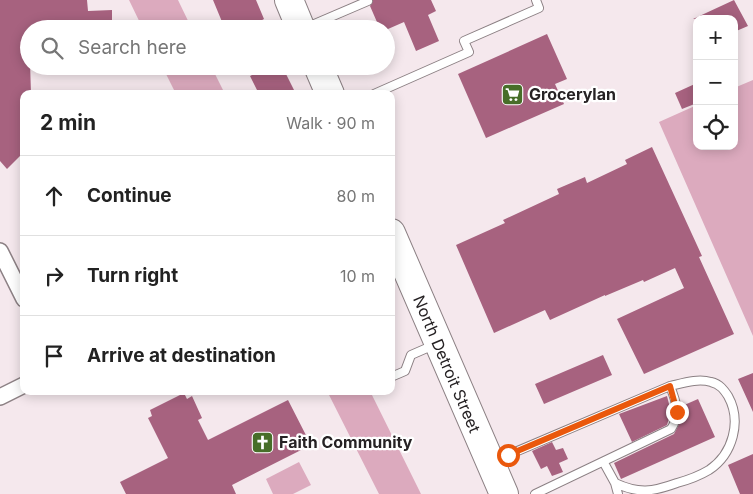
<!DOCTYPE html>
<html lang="en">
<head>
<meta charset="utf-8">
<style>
	body { margin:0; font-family:Inter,sans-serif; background:#f2f2f2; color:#222 }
	.controls { position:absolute; right:15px; top:15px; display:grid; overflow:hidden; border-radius:10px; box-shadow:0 2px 12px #0003 }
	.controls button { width:45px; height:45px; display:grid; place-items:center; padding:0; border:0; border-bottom:1px solid #e0e0e0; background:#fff; color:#222; font:25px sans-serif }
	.stop { position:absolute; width:15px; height:15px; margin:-11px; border:4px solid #ea580c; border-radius:50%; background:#fff }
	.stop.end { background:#ea580c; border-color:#fff; box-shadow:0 1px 5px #0008 }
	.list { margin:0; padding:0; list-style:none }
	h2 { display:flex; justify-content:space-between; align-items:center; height:65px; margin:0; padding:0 20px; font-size:21px }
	h2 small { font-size:16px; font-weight:400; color:#767676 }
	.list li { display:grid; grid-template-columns:32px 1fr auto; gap:15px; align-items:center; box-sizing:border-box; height:80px; padding:0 20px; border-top:1px solid #e0e0e0 }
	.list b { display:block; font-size:19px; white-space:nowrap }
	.list em { font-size:16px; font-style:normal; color:#767676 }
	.icon { flex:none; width:28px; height:28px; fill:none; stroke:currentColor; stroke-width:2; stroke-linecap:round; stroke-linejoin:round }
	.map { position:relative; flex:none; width:753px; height:494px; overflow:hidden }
	.search { position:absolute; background:#fff; box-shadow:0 2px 12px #0003; left:20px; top:20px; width:375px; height:55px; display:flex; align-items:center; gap:12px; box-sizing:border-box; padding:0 18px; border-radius:28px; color:#767676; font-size:19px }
	.panel { position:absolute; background:#fff; box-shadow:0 2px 12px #0003; left:20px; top:90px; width:375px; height:305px; border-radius:10px }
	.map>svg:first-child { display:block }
	.green { fill:#dcaabe }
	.building { fill:#a7627f }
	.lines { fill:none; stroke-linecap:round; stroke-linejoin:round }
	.lane-casing { stroke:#8c8084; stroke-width:10 }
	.street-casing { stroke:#8c8084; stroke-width:18 }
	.highway-casing { stroke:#8c8084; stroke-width:30 }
	.lane { stroke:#fff; stroke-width:8 }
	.street { stroke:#fff; stroke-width:15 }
	.highway { stroke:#fff; stroke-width:28 }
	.route { stroke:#ea580c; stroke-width:6 }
	.labels { text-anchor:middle; stroke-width:4.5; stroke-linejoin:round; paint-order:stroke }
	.poi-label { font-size:16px; font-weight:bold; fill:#262224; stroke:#fff; text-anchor:start }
	.street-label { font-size:16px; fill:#262224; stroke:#fff }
</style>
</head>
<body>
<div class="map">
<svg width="753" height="494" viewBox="0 0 753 494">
	<rect width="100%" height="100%" fill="#f5e8ed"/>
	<path class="green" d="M129 0H178L192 29H143Z
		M162 66H211L225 94H176Z
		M753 80V336L659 122 697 105V146H734V88Z
		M327 391H370L421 494H379Z
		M299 462 311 485 293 494H273L266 479Z"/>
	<path class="building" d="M0 0H87L88 11 112 10V27L29 29 31 94H24V152L7 169 0 161Z
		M213 0H256L264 19 246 29H225Z
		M373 0H431L436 11 428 15 439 41 416 51 404 22 388 29H380L370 6Z
		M734 0 748 26 734 32V19H693Z
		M547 34 567 79 555 84 564 104 486 138 458 74Z
		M270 66H282L296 94H259L250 76Z
		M697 83V103L682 109 675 93Z
		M652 147 702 256 699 257 734 334 644 374 617 319 684 288 675 268 644 282 643 280 605 296V295L550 320 545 310 494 333 456 245 505 223 503 220 559 194 557 189 585 177 587 183 627 164 625 160Z
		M603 355 612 375 544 404 535 384Z
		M753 373V412L738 379Z
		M184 393 187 399 192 396 202 418 198 420 208 440 288 400 311 445 232 485 236 494H126L120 482 168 458 148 418 152 416 150 410Z
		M667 396 671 412 667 425 632 442 619 414Z
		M698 399 715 437 621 479 614 463 674 434 681 420 682 406Z
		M552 442 556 450 563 448 568 459 559 463 563 472 552 476 547 466 541 469 532 451Z
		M753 454V494H740L728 465Z"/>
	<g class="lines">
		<defs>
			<path id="lane" d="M305 28 368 1
				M374 94 469 52 464 41 539 8 536 0
				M391 377 405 371 411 355 434 345
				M494 461 670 386C683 383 698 378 711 382 720 384 724 390 728 396 742 421 733 454 709 470 699 476 688 480 677 483 652 492 639 494 615 483L604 463
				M615 483 618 494
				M535 494 671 429C681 414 676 401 670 386"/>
			<path id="street" d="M0 251 24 299
				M0 397 24 385"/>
			<path id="highway" d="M289 0 301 29
				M318 66 330 94
				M391 233 504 494"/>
		</defs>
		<use href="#lane" class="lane-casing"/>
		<use href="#street" class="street-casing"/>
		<use href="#highway" class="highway-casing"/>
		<use href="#lane" class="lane"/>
		<use href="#street" class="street"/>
		<use href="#highway" class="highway"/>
	</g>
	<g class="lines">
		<path class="route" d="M508 455 670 386 677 412"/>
	</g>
	<defs>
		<symbol id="supermarket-square" viewBox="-11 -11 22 22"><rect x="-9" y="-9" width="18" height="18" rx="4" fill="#476e29" stroke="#fff"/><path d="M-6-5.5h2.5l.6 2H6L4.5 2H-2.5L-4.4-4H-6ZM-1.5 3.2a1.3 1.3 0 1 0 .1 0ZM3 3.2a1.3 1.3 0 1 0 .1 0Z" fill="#fff"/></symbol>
		<symbol id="church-square" viewBox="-11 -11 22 22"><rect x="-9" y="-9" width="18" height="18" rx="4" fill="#476e29" stroke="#fff"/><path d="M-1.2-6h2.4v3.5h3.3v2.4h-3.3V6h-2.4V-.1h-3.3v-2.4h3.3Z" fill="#fff"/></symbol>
	</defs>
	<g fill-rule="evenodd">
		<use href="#supermarket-square" x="500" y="82" width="25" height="25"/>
		<use href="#church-square" x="250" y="430" width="25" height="25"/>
	</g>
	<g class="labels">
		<g class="poi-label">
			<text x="529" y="100">Grocerylan</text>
			<text x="279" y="448">Faith Community</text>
		</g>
		<g class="street-label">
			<text transform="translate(447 364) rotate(67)" y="6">North Detroit Street</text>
		</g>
	</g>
</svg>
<div class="controls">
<button>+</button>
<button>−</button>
<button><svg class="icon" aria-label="locate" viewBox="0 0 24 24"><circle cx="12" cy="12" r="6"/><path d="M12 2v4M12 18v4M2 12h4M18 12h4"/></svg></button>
</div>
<div class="stop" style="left:508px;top:455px"></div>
<div class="stop end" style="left:677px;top:412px"></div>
<div class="search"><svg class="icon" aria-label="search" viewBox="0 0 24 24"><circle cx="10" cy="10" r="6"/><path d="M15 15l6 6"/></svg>Search here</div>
<section class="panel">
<h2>2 min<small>Walk · 90 m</small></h2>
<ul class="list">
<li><svg class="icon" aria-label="ahead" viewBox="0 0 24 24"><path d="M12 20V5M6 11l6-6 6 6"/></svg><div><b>Continue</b></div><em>80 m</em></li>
<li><svg class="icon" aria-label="right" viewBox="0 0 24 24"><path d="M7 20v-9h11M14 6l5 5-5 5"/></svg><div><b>Turn right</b></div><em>10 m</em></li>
<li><svg class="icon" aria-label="arrive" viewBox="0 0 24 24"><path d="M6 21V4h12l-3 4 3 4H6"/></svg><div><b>Arrive at destination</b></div></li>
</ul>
</section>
</div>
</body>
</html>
